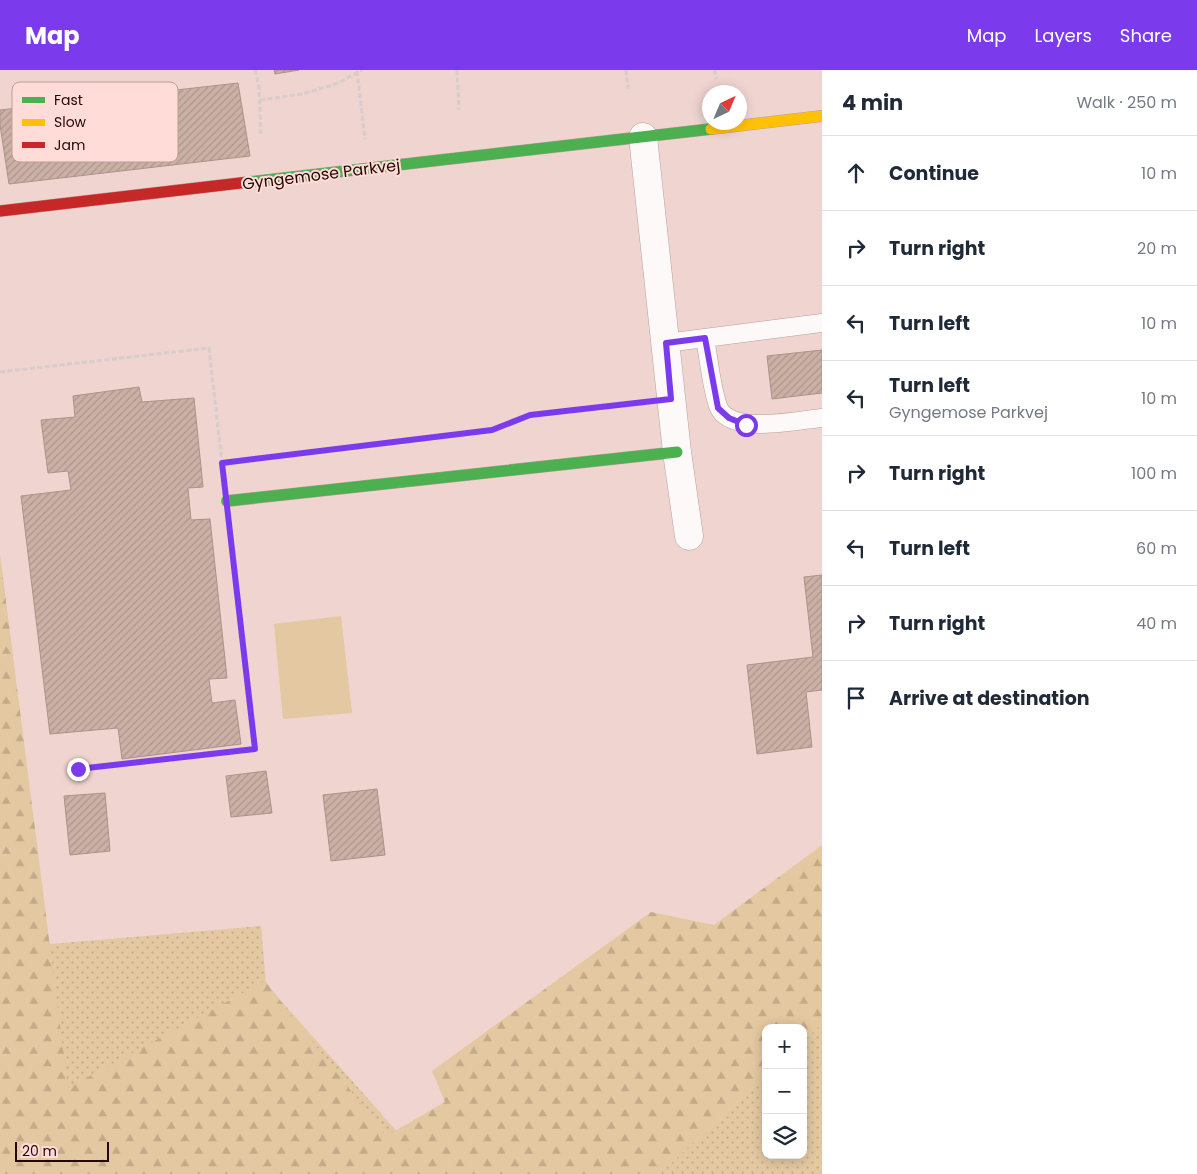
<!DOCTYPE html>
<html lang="en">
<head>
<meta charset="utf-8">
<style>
	body { margin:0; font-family:Poppins,sans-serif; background:#f2f2f3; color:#1f2937 }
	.controls { position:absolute; right:15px; bottom:15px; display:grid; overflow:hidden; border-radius:10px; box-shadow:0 2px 12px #0003 }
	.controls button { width:45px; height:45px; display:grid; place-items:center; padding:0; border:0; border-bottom:1px solid #e0e1e3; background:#fff; color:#1f2937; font:25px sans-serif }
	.compass { position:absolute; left:702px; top:15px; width:45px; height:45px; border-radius:50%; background:#fff; box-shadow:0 2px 12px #0003; rotate:44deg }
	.scale { position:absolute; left:15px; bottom:12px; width:94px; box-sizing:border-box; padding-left:5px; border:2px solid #250806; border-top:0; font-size:14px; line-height:18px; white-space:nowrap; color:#250806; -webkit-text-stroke:4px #ffdcd7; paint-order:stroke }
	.stop { position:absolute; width:15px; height:15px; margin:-11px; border:4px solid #7c3aed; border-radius:50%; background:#fff }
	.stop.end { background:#7c3aed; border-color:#fff; box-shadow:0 1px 5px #0008 }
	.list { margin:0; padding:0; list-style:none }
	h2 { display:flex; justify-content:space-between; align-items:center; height:65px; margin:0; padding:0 20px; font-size:21px }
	h2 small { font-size:16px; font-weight:400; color:#747a83 }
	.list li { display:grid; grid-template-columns:32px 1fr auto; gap:15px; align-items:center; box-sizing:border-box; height:75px; padding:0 20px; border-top:1px solid #e0e1e3 }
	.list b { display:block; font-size:19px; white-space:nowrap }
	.list p { margin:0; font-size:16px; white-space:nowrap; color:#747a83 }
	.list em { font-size:16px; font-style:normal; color:#747a83 }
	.icon { flex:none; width:28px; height:28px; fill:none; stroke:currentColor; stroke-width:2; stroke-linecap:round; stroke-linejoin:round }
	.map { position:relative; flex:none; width:822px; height:1104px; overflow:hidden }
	header { display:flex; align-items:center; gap:30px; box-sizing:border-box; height:70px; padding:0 25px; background:#7c3aed; color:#fff }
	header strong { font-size:24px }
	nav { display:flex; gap:28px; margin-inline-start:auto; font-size:18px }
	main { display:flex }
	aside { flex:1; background:#fff }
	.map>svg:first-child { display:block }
	.green { fill:url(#green-dots) }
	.forest { fill:url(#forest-firs) }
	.pitch { fill:#e3c8a1 }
	.building { fill:url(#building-hatch); stroke:#ab9389 }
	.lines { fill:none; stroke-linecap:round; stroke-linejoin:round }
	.lane-casing { stroke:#ba9f9a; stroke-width:19 }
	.street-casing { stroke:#ba9f9a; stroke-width:29 }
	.fast-casing { stroke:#ba9f9a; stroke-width:12 }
	.slow-casing { stroke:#ba9f9a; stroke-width:12 }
	.jam-casing { stroke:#ba9f9a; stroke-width:12 }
	.path { stroke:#d6cdcc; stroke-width:3; stroke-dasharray:5 2.5; stroke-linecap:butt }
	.lane { stroke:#fdf9f8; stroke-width:18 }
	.street { stroke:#fdf9f8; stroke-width:28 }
	.fast { stroke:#4caf50; stroke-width:11 }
	.slow { stroke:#ffc107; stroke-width:11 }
	.jam { stroke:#c62828; stroke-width:11 }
	.route { stroke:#7c3aed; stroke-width:6 }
	.labels { text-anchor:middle; stroke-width:4; stroke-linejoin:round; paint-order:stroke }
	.street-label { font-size:16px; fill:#250806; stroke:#ffdcd7 }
	.key { fill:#ffdcd7; stroke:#be9c98; stroke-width:1 }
	.key-label { font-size:14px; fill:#250806 }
</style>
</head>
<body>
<header>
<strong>Map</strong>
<nav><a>Map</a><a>Layers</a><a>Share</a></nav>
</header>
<main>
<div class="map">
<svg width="822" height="1104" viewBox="0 0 822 1104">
	<defs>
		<pattern id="green-dots" width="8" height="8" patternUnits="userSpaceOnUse" patternTransform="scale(1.25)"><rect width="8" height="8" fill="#e3c8a1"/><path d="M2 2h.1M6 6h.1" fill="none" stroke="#c3aa89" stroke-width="1.8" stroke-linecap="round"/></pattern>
		<pattern id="forest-firs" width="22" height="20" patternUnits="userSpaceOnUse" patternTransform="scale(1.25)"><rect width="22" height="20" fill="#e3c8a1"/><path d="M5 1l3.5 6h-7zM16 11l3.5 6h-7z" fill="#c3aa89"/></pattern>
		<pattern id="building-hatch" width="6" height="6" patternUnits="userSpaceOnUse" patternTransform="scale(1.25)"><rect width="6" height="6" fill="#cbb0a5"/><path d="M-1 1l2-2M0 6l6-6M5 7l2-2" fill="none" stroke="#ae968d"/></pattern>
	</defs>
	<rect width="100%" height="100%" fill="#f0d4cf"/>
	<path class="green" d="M0 828 51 874 261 856 266 914 409 1075 0 1104Z
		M822 954V1104H659L766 1006V1085H803V971Z"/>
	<path class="forest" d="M0 484 68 1018 265 911 386 1066 445 1032 432 1001 651 842 714 855 822 775V954L803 971V958H766V1006L659 1104H0Z"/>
	<path class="pitch" d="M341 546 352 643 283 649 274 554Z"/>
	<path class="building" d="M274 0H299L275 4Z
		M238 13 250 86 9 114 0 55V40Z
		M822 280V323L772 329 767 286Z
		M139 317 142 332 194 328 203 417 188 418 191 450 210 449 227 608 209 609 212 633 235 630 241 674 122 689 118 658 50 664 21 426 71 420 68 401 48 403 41 350 75 347 73 326Z
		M822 505V620L806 622 812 677 757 684 747 595 813 587 804 507Z
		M266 701 272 743 231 747 226 706Z
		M377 719 385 785 331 791 323 725Z
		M105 723 110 781 70 785 64 726Z"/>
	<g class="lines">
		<defs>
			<path id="lane" d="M705 268C709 290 711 315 718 336 729 366 798 350 822 348
				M666 273 822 253"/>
			<path id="street" d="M643 67 677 382 689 466"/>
			<path id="fast" d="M249 112 711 59
				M227 431 677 382"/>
			<path id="slow" d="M711 59 822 46"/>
			<path id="jam" d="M0 141 249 112"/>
		</defs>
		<use href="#lane" class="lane-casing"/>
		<use href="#street" class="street-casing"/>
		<use href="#fast" class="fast-casing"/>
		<use href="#slow" class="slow-casing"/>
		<use href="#jam" class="jam-casing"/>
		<path class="path" d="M255 0 259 17 261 64
			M457 0 459 40
			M626 0 628 19
			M714 0 717 9
			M357 1 365 69
			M260 30 302 24 336 14 362 0
			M0 302 209 278 223 402
			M222 393 493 360 530 345 641 333
			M78 699 255 679 230 460"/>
		<use href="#lane" class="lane"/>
		<use href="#street" class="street"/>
		<use href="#fast" class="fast"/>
		<use href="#slow" class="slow"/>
		<use href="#jam" class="jam"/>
	</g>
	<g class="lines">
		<path class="route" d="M78 699 255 679 222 393 492 360 530 345 671 329 666 273 705 268 718 338 729 348 746 355"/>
	</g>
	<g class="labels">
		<g class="street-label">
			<text transform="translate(321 104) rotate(-7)" y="6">Gyngemose Parkvej</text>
		</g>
	</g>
	<rect x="12" y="12" width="166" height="80" rx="8" class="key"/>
	<rect x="22" y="27" width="23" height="6" fill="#4caf50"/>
	<rect x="22" y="49" width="23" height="7" fill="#ffc107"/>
	<rect x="22" y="72" width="23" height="6" fill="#c62828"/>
	<g class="key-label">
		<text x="54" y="35">Fast</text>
		<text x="54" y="57">Slow</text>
		<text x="54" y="80">Jam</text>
	</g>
</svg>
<div class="controls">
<button>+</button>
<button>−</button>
<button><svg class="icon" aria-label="layers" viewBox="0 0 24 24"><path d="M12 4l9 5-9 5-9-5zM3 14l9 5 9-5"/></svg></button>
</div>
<svg class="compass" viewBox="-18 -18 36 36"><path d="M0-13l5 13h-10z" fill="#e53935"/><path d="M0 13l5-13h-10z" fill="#747a83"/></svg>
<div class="scale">20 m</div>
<div class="stop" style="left:746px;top:355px"></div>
<div class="stop end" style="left:78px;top:699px"></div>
</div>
<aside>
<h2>4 min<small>Walk · 250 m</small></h2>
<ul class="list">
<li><svg class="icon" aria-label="ahead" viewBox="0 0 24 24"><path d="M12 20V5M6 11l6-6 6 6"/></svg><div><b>Continue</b></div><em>10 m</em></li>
<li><svg class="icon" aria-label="right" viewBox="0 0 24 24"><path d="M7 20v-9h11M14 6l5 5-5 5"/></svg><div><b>Turn right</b></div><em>20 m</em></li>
<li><svg class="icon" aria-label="left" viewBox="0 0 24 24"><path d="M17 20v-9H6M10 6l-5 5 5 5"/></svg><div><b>Turn left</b></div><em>10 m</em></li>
<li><svg class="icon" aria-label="left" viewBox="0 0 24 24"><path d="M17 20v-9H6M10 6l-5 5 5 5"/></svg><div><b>Turn left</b><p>Gyngemose Parkvej</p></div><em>10 m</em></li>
<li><svg class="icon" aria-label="right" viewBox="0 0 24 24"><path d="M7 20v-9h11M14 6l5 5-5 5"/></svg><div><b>Turn right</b></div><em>100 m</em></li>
<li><svg class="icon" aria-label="left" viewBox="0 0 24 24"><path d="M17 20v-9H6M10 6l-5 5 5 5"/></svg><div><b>Turn left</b></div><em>60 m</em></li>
<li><svg class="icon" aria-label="right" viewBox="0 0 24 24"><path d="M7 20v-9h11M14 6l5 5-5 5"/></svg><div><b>Turn right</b></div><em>40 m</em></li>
<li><svg class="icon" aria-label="arrive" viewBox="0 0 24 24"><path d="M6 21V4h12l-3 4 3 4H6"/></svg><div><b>Arrive at destination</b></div></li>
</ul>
</aside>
</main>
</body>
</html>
